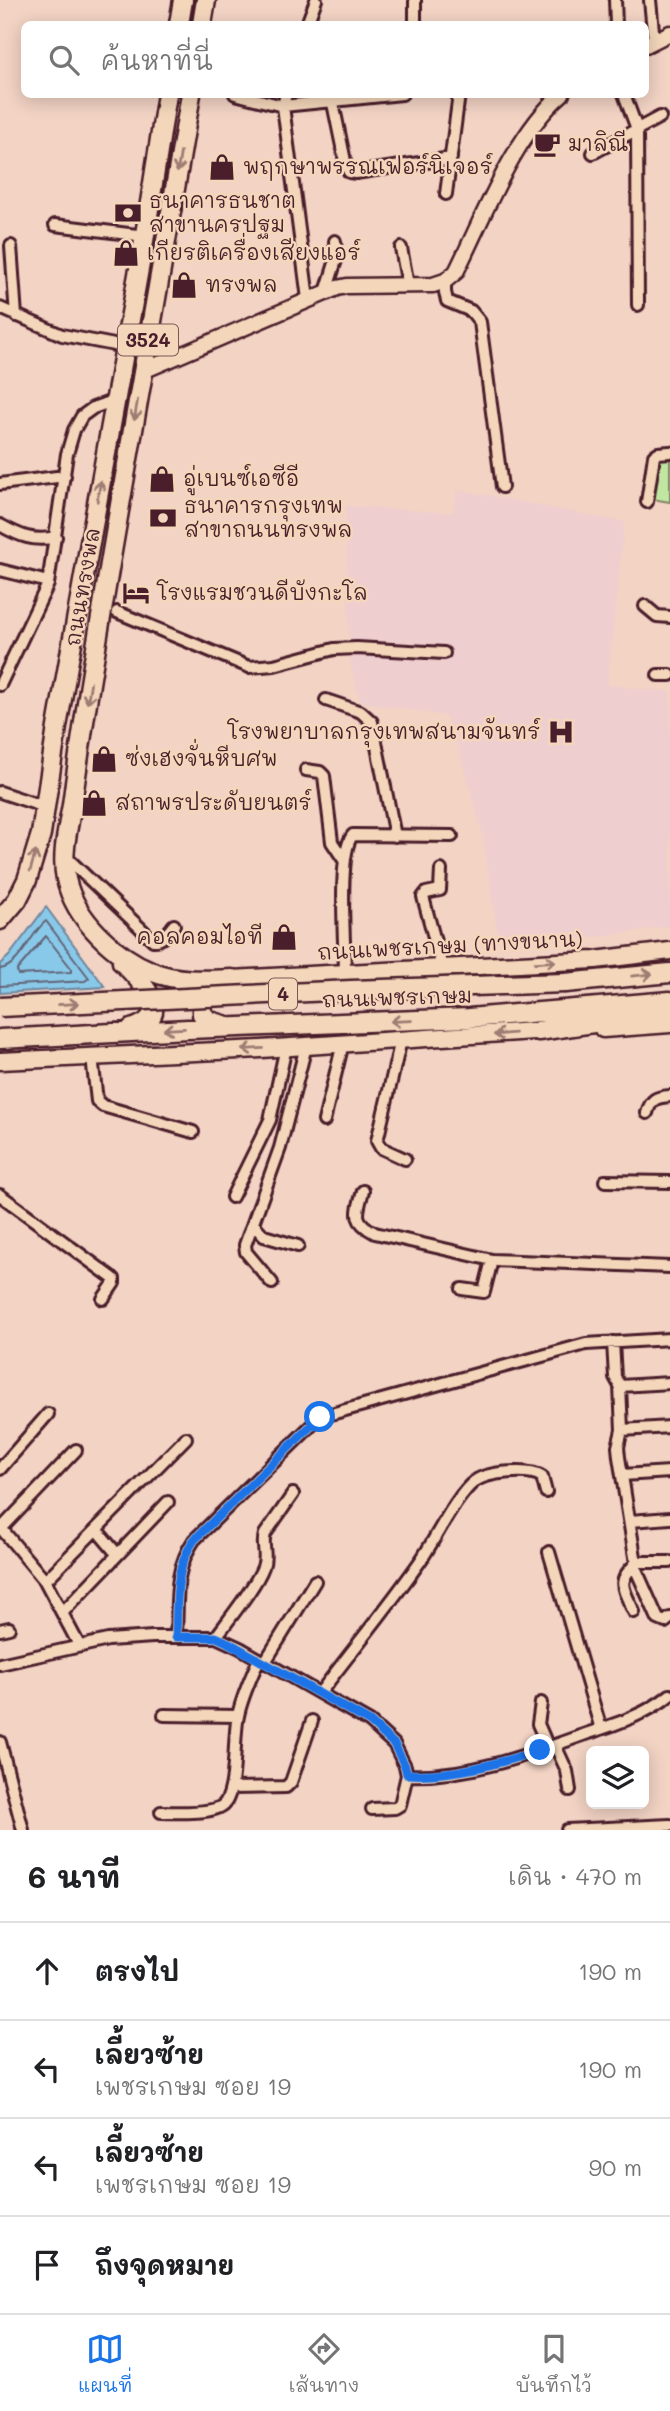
<!DOCTYPE html>
<html lang="th">
<head>
<meta charset="utf-8">
<style>
	body { margin:0; font-family:Mali,"Playpen Sans Thai",sans-serif; background:#f2f2f2; color:#202124 }
	.controls { position:absolute; right:21px; bottom:21px; display:grid; overflow:hidden; border-radius:10px; box-shadow:0 4px 18px #0003 }
	.controls button { width:63px; height:63px; display:grid; place-items:center; padding:0; border:0; border-bottom:2px solid #e0e0e0; background:#fff; color:#202124; font:35px sans-serif }
	.stop { position:absolute; width:21px; height:21px; margin:-16px; border:5px solid #1a73e8; border-radius:50%; background:#fff }
	.stop.end { background:#1a73e8; border-color:#fff; box-shadow:0 2px 7px #0008 }
	.list { margin:0; padding:0; list-style:none }
	h2 { display:flex; justify-content:space-between; align-items:center; height:91px; margin:0; padding:0 28px; font-size:30px }
	h2 small { font-size:23px; font-weight:400; color:#757577 }
	.list li { display:grid; grid-template-columns:46px 1fr auto; gap:21px; align-items:center; box-sizing:border-box; height:98px; padding:0 28px; border-top:2px solid #e0e0e0 }
	.list b { display:block; font-size:26px; white-space:nowrap }
	.list p { margin:0; font-size:23px; white-space:nowrap; color:#757577 }
	.list em { font-size:23px; font-style:normal; color:#757577 }
	.icon { flex:none; width:38px; height:38px; fill:none; stroke:currentColor; stroke-width:2; stroke-linecap:round; stroke-linejoin:round }
	.map { position:relative; flex:none; width:670px; height:1830px; overflow:hidden }
	.search { position:absolute; background:#fff; box-shadow:0 4px 18px #0003; left:21px; right:21px; top:21px; height:77px; display:flex; align-items:center; gap:18px; box-sizing:border-box; padding:0 24px; border-radius:10px; color:#757577; font-size:26px }
	.sheet { height:483px; background:#fff }
	nav { display:flex; justify-content:space-around; align-items:center; box-sizing:border-box; height:98px; border-top:2px solid #e0e0e0; background:#fff; font-size:19px; color:#757577 }
	nav a { display:grid; justify-items:center; gap:4px }
	nav .on { color:#1a73e8 }
	.map>svg:first-child { display:block }
	.built { fill:#efcecf }
	.green { fill:#c0e6a1; stroke:#858266; stroke-width:2 }
	.water { fill:#88c9e9; stroke:#6f859d; stroke-width:2 }
	.lines { fill:none; stroke-linecap:round; stroke-linejoin:round }
	.shore { stroke:#636377; stroke-width:2 }
	.minor-casing { stroke:#4a1f2b; stroke-width:16 }
	.tertiary-casing { stroke:#4a1f2b; stroke-width:19 }
	.secondary-casing { stroke:#4a1f2b; stroke-width:21 }
	.trunk-casing { stroke:#4a1f2b; stroke-width:23 }
	.minor { stroke:#f4d7bb; stroke-width:10 }
	.tertiary { stroke:#f4d7bb; stroke-width:14 }
	.secondary { stroke:#f4d7bb; stroke-width:16 }
	.trunk { stroke:#f4d7bb; stroke-width:18 }
	.trunk-bridge-casing { stroke:#4a1f2b; stroke-width:23; stroke-linecap:butt }
	.trunk-bridge { stroke:#f4d7bb; stroke-width:18 }
	.oneway { stroke:#9f7b73 }
	.route { stroke:#1a73e8; stroke-width:9 }
	.labels { text-anchor:middle; stroke-width:5; stroke-linejoin:round; paint-order:stroke }
	.shield { fill:#f4d7bb; stroke:#7d5656; stroke-width:2 }
	.shield-label { font-size:19px; font-weight:bold; fill:#4a1f2b }
	.poi-label { font-size:21px; fill:#4a1f2b; stroke:#f4d7bb; text-anchor:start }
	.street-label { font-size:21px; fill:#4a1f2b; stroke:#f4d7bb }
</style>
</head>
<body>
<div class="map">
<svg width="670" height="1830" viewBox="0 0 670 1830">
	<rect width="100%" height="100%" fill="#f2d3c4"/>
	<filter id="ink" filterUnits="userSpaceOnUse"><feTurbulence type="fractalNoise" baseFrequency=".0143" numOctaves="2"/><feDisplacementMap in="SourceGraphic" scale="14" xChannelSelector="R" yChannelSelector="G"/><feConvolveMatrix kernelMatrix="1 2 1 2 8 2 1 2 1" color-interpolation-filters="sRGB"/></filter>
	<g filter="url(#ink)">
		<path class="built" d="M458 490 624 522 607 685 670 692V926L589 938 499 944 483 834 459 749 446 716 361 702 350 662 346 506 453 513Z"/>
		<path class="green" d="M659 457 670 458V502L652 499Z"/>
		<path class="water" d="M46 907 105 987 0 993V964L9 956Z"/>
		<g class="lines">
			<path class="shore" d="M46 936 71 968V972L18 975 17 970Z
				M0 969C21 966 30 933 46 921L89 978 85 981 0 986"/>
			<defs>
				<path id="minor" d="M415 0V24
					M615 0 616 24
					M650 0 654 41
					M307 24 316 0
					M235 94 283 106 402 94
					M286 94 283 106 308 299
					M624 94 637 129 638 305
					M333 103 346 166 349 172 356 173 451 158
					M593 153 660 117
					M446 194 459 94
					M55 225 145 236
					M11 246 16 316
					M401 248 408 285
					M445 281V292L447 301 471 311 480 322 502 487
					M326 292 336 260 335 241
					M0 308 62 335 125 347
					M0 484 65 476
					M647 502 654 456 658 453 670 452
					M0 525C20 536 33 542 56 537
					M0 570 48 582
					M645 606 657 616 670 617
					M117 612 249 667 274 665 334 649 357 648 444 653
					M658 675H670
					M0 685 48 584 67 454 74 430 82 416 93 408 115 400
					M326 700 361 712 372 722 395 836
					M306 770 320 772 324 776 332 842 344 860
					M0 792 45 807
					M65 856 153 940C163 941 168 932 174 925
					M441 870 440 890 426 893 423 897 442 967
					M345 972C345 946 337 851 353 835L452 836
					M401 1040 377 1141 381 1148 405 1159
					M92 1057 97 1101 103 1106 193 1132
					M647 1113C651 1099 656 1097 670 1096
					M324 1121 343 1043
					M605 1181 670 1182
					M363 1191C357 1213 352 1221 375 1233L492 1260 670 1267
					M0 1195 114 1279V1283L103 1299
					M232 1197 270 1120 286 1047
					M253 1224 264 1236 298 1246
					M272 1283 246 1252 245 1245 280 1148 306 1046
					M462 1289 484 1292 492 1260
					M613 1342 615 1377 620 1386 622 1430 618 1447 619 1457 635 1557 638 1562H670
					M620 1386 670 1383
					M622 1430 670 1427
					M0 1469 48 1414
					M622 1475 670 1472
					M630 1521 670 1518
					M0 1527 45 1581 79 1645
					M1 1529 76 1450
					M96 1529 117 1554
					M549 1552 601 1729
					M634 1565 658 1619 665 1622 670 1618
					M45 1581 186 1438
					M63 1612 168 1502
					M634 1612C623 1588 615 1581 638 1562
					M0 1630 9 1628
					M176 1637C178 1601 173 1571 194 1540L320 1417 586 1344 670 1339
					M216 1637C229 1619 256 1586 263 1567 268 1555 261 1545 265 1534L293 1494
					M265 1662 315 1581
					M0 1664 108 1640 153 1637H216L240 1648 370 1722 394 1744 405 1766 407 1775C466 1778 528 1755 583 1735 613 1725 646 1715 670 1695
					M320 1693C353 1649 389 1606 421 1560 435 1540 456 1495 475 1481 488 1472 530 1468 542 1477L546 1492
					M541 1703 538 1724 548 1747
					M164 1715 238 1716
					M0 1742 23 1830
					M555 1745 567 1771 570 1790
					M231 1788 286 1787 291 1782 312 1721
					M372 1809 395 1808 400 1805 407 1775
					M161 1812C176 1812 216 1815 225 1803 237 1787 233 1737 238 1716 242 1696 251 1678 259 1659
					M567 1830 670 1825"/>
				<path id="tertiary" d="M646 45 670 33
					M143 371 337 288 347 286 433 285 445 281 456 272C484 216 514 135 562 94"/>
				<path id="secondary" d="M232 979 595 960 670 951
					M603 1029 670 1024
					M0 1061 261 1049 549 1030"/>
				<path id="trunk" d="M179 24 183 0
					M202 24 206 0
					M191 94C158 293 121 491 89 690 83 728 77 767 72 805 68 828 61 855 66 879 75 920 116 957 153 972 177 982 207 980 232 979
					M0 920 17 900 27 880 41 834 57 727 144 241 167 94
					M122 962C141 981 177 1016 131 1029
					M565 983 670 973
					M209 987 202 993V1014L210 1021 224 1025
					M538 1031 670 1012
					M0 1039 188 1029 469 1018 670 1001"/>
			</defs>
			<use href="#minor" class="minor-casing"/>
			<use href="#tertiary" class="tertiary-casing"/>
			<use href="#secondary" class="secondary-casing"/>
			<use href="#trunk" class="trunk-casing"/>
			<use href="#minor" class="minor"/>
			<use href="#tertiary" class="tertiary"/>
			<use href="#secondary" class="secondary"/>
			<use href="#trunk" class="trunk"/>
			<defs>
				<path id="trunk-bridge" d="M0 1007 351 990 565 983"/>
			</defs>
			<use href="#trunk-bridge" class="trunk-bridge-casing"/>
			<use href="#trunk-bridge" class="trunk-bridge"/>
		</g>
		<defs><path id="oneway-shaft" d="M-6 0H5M1.5-3L5.5 0L1.5 3" fill="none" stroke-width="1.6" stroke-linecap="round" stroke-linejoin="round" transform="scale(1.75)"/></defs>
		<g class="oneway">
			<use href="#oneway-shaft" transform="translate(179 162) rotate(99)"/>
			<use href="#oneway-shaft" transform="translate(136 410) rotate(99)"/>
			<use href="#oneway-shaft" transform="translate(99 491) rotate(-80)"/>
			<use href="#oneway-shaft" transform="translate(89 693) rotate(99)"/>
			<use href="#oneway-shaft" transform="translate(33 861) rotate(-74)"/>
			<use href="#oneway-shaft" transform="translate(545 962) rotate(-3)"/>
			<use href="#oneway-shaft" transform="translate(642 975) rotate(-6)"/>
			<use href="#oneway-shaft" transform="translate(68 1004) rotate(-3)"/>
			<use href="#oneway-shaft" transform="translate(401 1021) rotate(178)"/>
			<use href="#oneway-shaft" transform="translate(174 1029) rotate(177)"/>
			<use href="#oneway-shaft" transform="translate(504 1034) rotate(175)"/>
			<use href="#oneway-shaft" transform="translate(253 1049) rotate(177)"/>
		</g>
	</g>
	<g class="lines" filter="url(#ink)">
		<path class="route" d="M320 1417 194 1540C173 1571 178 1601 176 1637H216L227 1642 370 1722 394 1744 405 1766 407 1774C451 1777 498 1764 540 1750"/>
	</g>
	<defs>
		<symbol id="cafe-bare" viewBox="-9 -9 18 18"><path d="M-5.5-4.5H6V0H3Q3 3.5 0 3.5H-2.5Q-5.5 3.5-5.5 0ZM3-3.2v2h1.7v-2ZM-6 4.5H4V6H-6Z" fill="#4a1f2b" stroke="#f4d7bb" stroke-width="2.5" paint-order="stroke"/></symbol>
		<symbol id="shop-bare" viewBox="-9 -9 18 18"><path d="M-5-2.5h2.3a2.7 3.5 0 0 1 5.4 0H5L5.5 6h-11ZM-1.5-2.5h3a1.5 2.3 0 0 0-3 0Z" fill="#4a1f2b" stroke="#f4d7bb" stroke-width="2.5" paint-order="stroke"/></symbol>
		<symbol id="bank-bare" viewBox="-9 -9 18 18"><path d="M-6-4H6V4H-6ZM0-2.3a2.3 2.3 0 1 0 0 4.6a2.3 2.3 0 1 0 0-4.6Z" fill="#4a1f2b" stroke="#f4d7bb" stroke-width="2.5" paint-order="stroke"/></symbol>
		<symbol id="hotel-bare" viewBox="-9 -9 18 18"><path d="M-6-4.5h1.5V1H6V5H4.5V3h-9V5H-6ZM-4 0a1.8 1.8 0 1 1 3.6 0ZM.5 0V-2.5h3Q6-2.5 6 0Z" fill="#4a1f2b" stroke="#f4d7bb" stroke-width="2.5" paint-order="stroke"/></symbol>
		<symbol id="hospital-bare" viewBox="-9 -9 18 18"><path d="M-5-5h3v3.5h4V-5h3V5h-3V1.5h-4V5h-3Z" fill="#4a1f2b" stroke="#f4d7bb" stroke-width="2.5" paint-order="stroke"/></symbol>
	</defs>
	<g fill-rule="evenodd">
		<use href="#cafe-bare" x="528" y="125" width="38" height="38"/>
		<use href="#shop-bare" x="203" y="148" width="38" height="38"/>
		<use href="#bank-bare" x="109" y="194" width="38" height="38"/>
		<use href="#shop-bare" x="107" y="234" width="38" height="38"/>
		<use href="#shop-bare" x="165" y="266" width="38" height="38"/>
		<use href="#shop-bare" x="143" y="460" width="38" height="38"/>
		<use href="#bank-bare" x="144" y="499" width="38" height="38"/>
		<use href="#hotel-bare" x="117" y="574" width="38" height="38"/>
		<use href="#hospital-bare" x="542" y="713" width="38" height="38"/>
		<use href="#shop-bare" x="85" y="740" width="38" height="38"/>
		<use href="#shop-bare" x="75" y="784" width="38" height="38"/>
		<use href="#shop-bare" x="265" y="918" width="38" height="38"/>
	</g>
	<g class="labels">
		<g class="shield">
			<rect x="118" y="324.5" width="60" height="31" rx="5"/>
			<rect x="269" y="978.5" width="28" height="31" rx="5"/>
		</g>
		<g class="shield-label">
			<text x="148" y="347">3524</text>
			<text x="283" y="1001">4</text>
		</g>
		<g class="poi-label">
			<text x="568" y="151">มาลิณี</text>
			<text x="243" y="174">พฤกษาพรรณเฟอร์นิเจอร์</text>
			<text x="149" y="208">ธนาคารธนชาต<tspan x="149" dy="24">สาขานครปฐม</tspan></text>
			<text x="147" y="260">เกียรติเครื่องเสียงแอร์</text>
			<text x="205" y="292">ทรงพล</text>
			<text x="183" y="486">อู่เบนซ์เอซีอี</text>
			<text x="184" y="513">ธนาคารกรุงเทพ<tspan x="184" dy="24">สาขาถนนทรงพล</tspan></text>
			<text x="157" y="600">โรงแรมชวนดีบังกะโล</text>
			<text x="540" y="739" text-anchor="end">โรงพยาบาลกรุงเทพสนามจันทร์</text>
			<text x="125" y="766">ซ่งเฮงจั่นหีบศพ</text>
			<text x="115" y="810">สถาพรประดับยนตร์</text>
			<text x="263" y="944" text-anchor="end">คอลคอมไอที</text>
		</g>
		<g class="street-label">
			<text transform="translate(83 587) rotate(-80)" y="7">ถนนทรงพล</text>
			<text transform="translate(450 946) rotate(-3)" y="7">ถนนเพชรเกษม (ทางขนาน)</text>
			<text transform="translate(397 998) rotate(-2)" y="7">ถนนเพชรเกษม</text>
		</g>
	</g>
</svg>
<div class="controls">
<button><svg class="icon" aria-label="layers" viewBox="0 0 24 24"><path d="M12 4l9 5-9 5-9-5zM3 14l9 5 9-5"/></svg></button>
</div>
<div class="stop" style="left:320px;top:1417px"></div>
<div class="stop end" style="left:540px;top:1750px"></div>
<div class="search"><svg class="icon" aria-label="search" viewBox="0 0 24 24"><circle cx="10" cy="10" r="6"/><path d="M15 15l6 6"/></svg>ค้นหาที่นี่</div>
</div>
<section class="sheet">
<h2>6 นาที<small>เดิน · 470 m</small></h2>
<ul class="list">
<li><svg class="icon" aria-label="ahead" viewBox="0 0 24 24"><path d="M12 20V5M6 11l6-6 6 6"/></svg><div><b>ตรงไป</b></div><em>190 m</em></li>
<li><svg class="icon" aria-label="left" viewBox="0 0 24 24"><path d="M17 20v-9H6M10 6l-5 5 5 5"/></svg><div><b>เลี้ยวซ้าย</b><p>เพชรเกษม ซอย 19</p></div><em>190 m</em></li>
<li><svg class="icon" aria-label="left" viewBox="0 0 24 24"><path d="M17 20v-9H6M10 6l-5 5 5 5"/></svg><div><b>เลี้ยวซ้าย</b><p>เพชรเกษม ซอย 19</p></div><em>90 m</em></li>
<li><svg class="icon" aria-label="arrive" viewBox="0 0 24 24"><path d="M6 21V4h12l-3 4 3 4H6"/></svg><div><b>ถึงจุดหมาย</b></div></li>
</ul>
</section>
<nav>
<a class="on"><svg class="icon" aria-label="map" viewBox="0 0 24 24"><path d="M3 6l6-2 6 2 6-2v14l-6 2-6-2-6 2zM9 4v14M15 6v14"/></svg>แผนที่</a>
<a><svg class="icon" aria-label="directions" viewBox="0 0 24 24"><path d="M12 3l9 9-9 9-9-9zM9 14v-3h6M13 9l2 2-2 2"/></svg>เส้นทาง</a>
<a><svg class="icon" aria-label="saved" viewBox="0 0 24 24"><path d="M7 4h10v16l-5-4-5 4z"/></svg>บันทึกไว้</a>
</nav>
</body>
</html>
